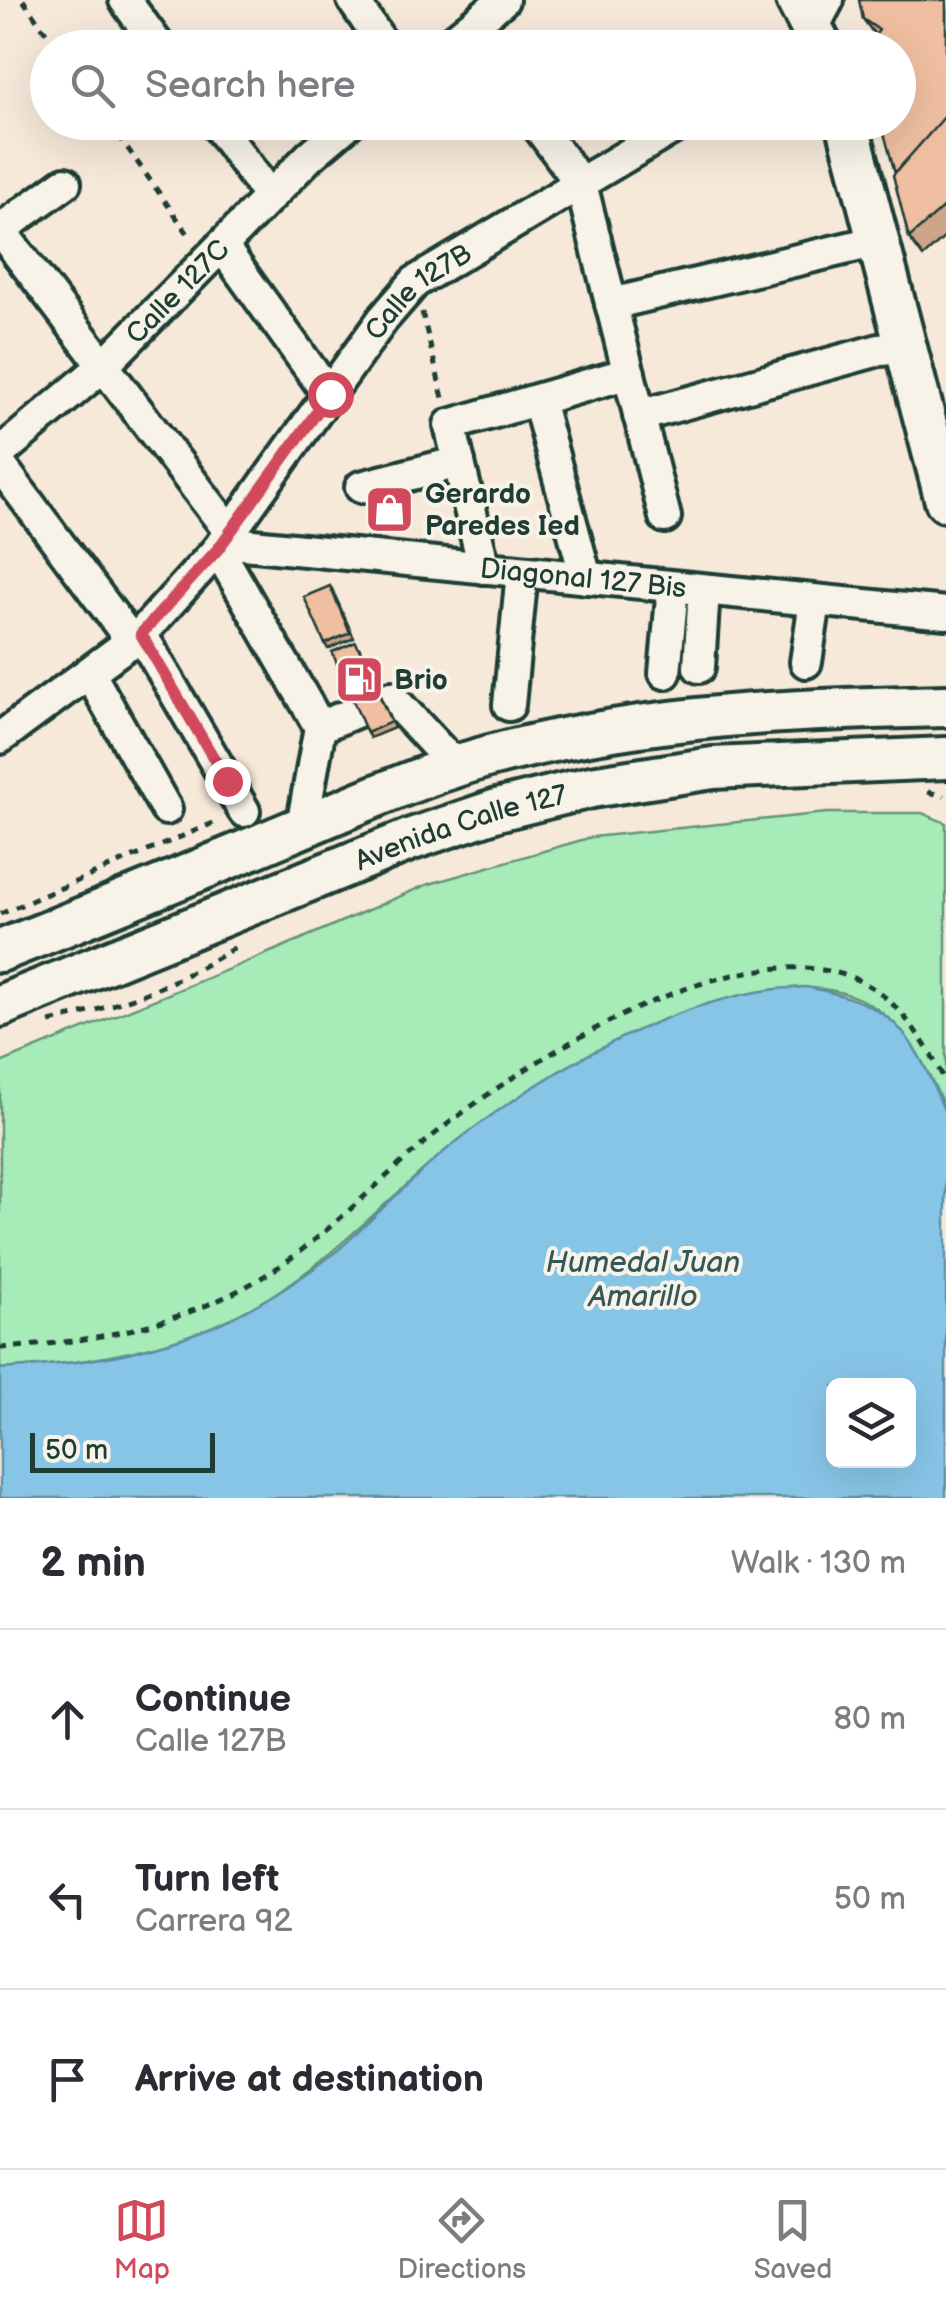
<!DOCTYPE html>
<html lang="en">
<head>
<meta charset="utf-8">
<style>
	body { margin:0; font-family:"Balsamiq Sans",sans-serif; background:#f7f7f7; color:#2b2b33 }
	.controls { position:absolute; right:30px; bottom:30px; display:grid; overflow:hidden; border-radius:15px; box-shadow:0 10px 40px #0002 }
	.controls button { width:90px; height:90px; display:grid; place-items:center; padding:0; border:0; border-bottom:2px solid #e1e1e2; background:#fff; color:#2b2b33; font:50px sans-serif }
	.scale { position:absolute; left:30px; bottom:25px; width:185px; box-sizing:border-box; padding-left:10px; border:5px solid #1f3d34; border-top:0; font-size:28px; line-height:35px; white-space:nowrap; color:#1f3d34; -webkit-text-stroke:8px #f7f3e8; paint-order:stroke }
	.stop { position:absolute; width:30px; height:30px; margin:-22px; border:8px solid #d1495b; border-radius:50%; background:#fff }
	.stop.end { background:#d1495b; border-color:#fff; box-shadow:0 2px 10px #0008 }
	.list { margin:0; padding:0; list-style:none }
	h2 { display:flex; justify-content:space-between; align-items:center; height:130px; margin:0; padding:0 40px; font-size:42px }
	h2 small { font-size:32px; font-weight:400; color:#7c7c81 }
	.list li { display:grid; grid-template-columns:65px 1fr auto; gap:30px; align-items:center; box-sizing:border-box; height:180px; padding:0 40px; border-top:2px solid #e1e1e2 }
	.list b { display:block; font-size:38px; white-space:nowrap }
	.list p { margin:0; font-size:32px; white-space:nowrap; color:#7c7c81 }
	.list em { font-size:32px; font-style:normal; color:#7c7c81 }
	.icon { flex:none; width:55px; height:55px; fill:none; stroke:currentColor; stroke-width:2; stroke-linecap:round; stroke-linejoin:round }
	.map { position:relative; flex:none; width:946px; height:1498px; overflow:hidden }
	.search { position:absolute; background:#fff; box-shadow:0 10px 40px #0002; left:30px; right:30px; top:30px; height:110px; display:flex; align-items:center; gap:25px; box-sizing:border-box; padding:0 35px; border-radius:55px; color:#7c7c81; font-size:38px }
	.sheet { height:670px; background:#fff }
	nav { display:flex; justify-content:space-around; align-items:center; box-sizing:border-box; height:140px; border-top:2px solid #e1e1e2; background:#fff; font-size:28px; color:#7c7c81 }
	nav a { display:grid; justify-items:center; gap:5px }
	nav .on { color:#d1495b }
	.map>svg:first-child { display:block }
	.green { fill:#a7ecb8; stroke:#639476; stroke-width:2.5 }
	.water { fill:#87c5e7; stroke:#5d8f9f; stroke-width:2.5; fill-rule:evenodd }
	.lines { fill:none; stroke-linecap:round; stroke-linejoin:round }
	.minor-casing { stroke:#1f3d34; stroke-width:38 }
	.major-casing { stroke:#1f3d34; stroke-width:48 }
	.path { stroke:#1f3d34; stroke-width:5; stroke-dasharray:8 8; stroke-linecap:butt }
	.minor { stroke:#f7f3e8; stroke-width:30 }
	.major { stroke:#f7f3e8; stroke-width:40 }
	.wall { fill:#cea48a; stroke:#1f3d34; stroke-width:2.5 }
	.building { fill:#f0bfa1; stroke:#1f3d34; stroke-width:2.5 }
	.route { stroke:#d1495b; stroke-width:12 }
	.labels { text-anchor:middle; stroke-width:8; stroke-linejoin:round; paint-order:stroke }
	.street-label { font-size:28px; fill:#1f3d34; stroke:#f7f3e8 }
	.poi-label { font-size:28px; font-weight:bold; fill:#1f3d34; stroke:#f7f3e8; text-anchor:start }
	.water-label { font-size:30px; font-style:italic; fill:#345858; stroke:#f7f3e8 }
</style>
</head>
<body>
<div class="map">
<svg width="946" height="1498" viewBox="0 0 946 1498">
	<rect width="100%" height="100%" fill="#f6e9da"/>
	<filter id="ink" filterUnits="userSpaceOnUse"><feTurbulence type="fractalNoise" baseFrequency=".01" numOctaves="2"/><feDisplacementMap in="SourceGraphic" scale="20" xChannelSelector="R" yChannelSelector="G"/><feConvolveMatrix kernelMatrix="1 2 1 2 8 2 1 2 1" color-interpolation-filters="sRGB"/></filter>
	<g filter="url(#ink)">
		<path class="green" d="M827 813H922L946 823V1111C928 1071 912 1032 874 1007 769 937 538 1076 454 1144 387 1198 331 1263 255 1306 177 1349 88 1364 0 1369V1063L278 949 426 885 592 837Z"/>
		<path class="water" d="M806 987C899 1005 911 1032 946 1115V1498H0V1369C88 1364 179 1350 256 1305 284 1289 313 1271 338 1250 378 1215 414 1175 456 1142 549 1069 685 990 806 987ZM834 1386H908V1460H834Z"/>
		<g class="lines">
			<defs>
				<g id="minor">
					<path d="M125 0 160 48"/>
					<path d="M353 0 385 48"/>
					<path d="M813 28 828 0"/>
					<path d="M444 48 503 0"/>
					<path d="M215 122 270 197"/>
					<path d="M535 122 581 184 665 517"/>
					<path d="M0 230 230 532"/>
					<path d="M0 230 65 183"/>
					<path d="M222 246 329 395"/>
					<path d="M611 304 878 241"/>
					<path d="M538 400 586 578"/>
					<path d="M639 416 879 350 906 348"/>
					<path id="s1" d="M0 453 102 367 310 156 350 122"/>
					<path d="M0 465 133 643"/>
					<path d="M361 487 459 462"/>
					<path id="s2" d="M223 542 946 613"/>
					<path d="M218 549 320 727 302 827"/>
					<path d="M484 568 450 425 629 373"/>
					<path d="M141 634 244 811"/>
					<path d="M806 662 815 601"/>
					<path d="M699 667 704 590"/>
					<path d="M665 673 673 587"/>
					<path d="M90 674 166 809"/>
					<path d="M382 701 391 697 457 768"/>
					<path d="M509 705 522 572"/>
					<path d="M320 727 358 711"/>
					<path id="s3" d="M0 738 141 634 218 549 383 319 415 282 683 122"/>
				</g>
				<g id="major">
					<path d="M797 0 822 48"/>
					<path d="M847 122 946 501"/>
					<path d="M0 951C97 913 193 873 288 833 360 803 433 769 509 751 654 715 797 709 946 706"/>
					<path id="s4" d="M0 1006 409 840 497 810 591 787 713 768 946 758"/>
				</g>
			</defs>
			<use href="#minor" class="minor-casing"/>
			<use href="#major" class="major-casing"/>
			<path class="path" d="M23 0 57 48
				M109 122 191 238
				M422 312 443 398
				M928 792 944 796
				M0 914 218 821
				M50 1022C123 1005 173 986 237 946
				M0 1348C86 1343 171 1327 247 1286 326 1243 382 1173 453 1120 545 1050 742 927 860 981 899 999 928 1046 946 1083"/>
			<use href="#minor" class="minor"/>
			<use href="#major" class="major"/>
		</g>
		<path class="wall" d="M946 0V236L923 257 909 238 895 173 875 35 863 19Z
			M333 591 354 638 328 649 325 644Z
			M359 647 394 728 370 738 367 733Z"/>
		<path class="building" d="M859 0H946V115L895 173 881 122H898V48H866L879 30 863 19Z
			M946 115V205L909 238 893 175Z
			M330 586 350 633 325 644 304 597Z
			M356 642 391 722 367 733 332 652Z"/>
	</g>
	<g class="lines" filter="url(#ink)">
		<path class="route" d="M227 781 141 634 218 549 330 394"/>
	</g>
	<defs>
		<symbol id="shop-square" viewBox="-11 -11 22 22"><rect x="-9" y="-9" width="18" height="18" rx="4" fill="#d1495b" stroke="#f7f3e8"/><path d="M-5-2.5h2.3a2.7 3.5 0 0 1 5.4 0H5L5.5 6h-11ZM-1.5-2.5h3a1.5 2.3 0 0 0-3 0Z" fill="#fff"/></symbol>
		<symbol id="fuel-square" viewBox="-11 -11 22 22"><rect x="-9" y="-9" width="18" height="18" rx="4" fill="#d1495b" stroke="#f7f3e8"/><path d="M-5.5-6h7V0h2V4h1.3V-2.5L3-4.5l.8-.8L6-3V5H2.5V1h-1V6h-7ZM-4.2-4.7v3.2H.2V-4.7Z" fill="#fff"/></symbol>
	</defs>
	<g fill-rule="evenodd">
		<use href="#shop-square" x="362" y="482" width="55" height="55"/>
		<use href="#fuel-square" x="332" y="652" width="55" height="55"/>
	</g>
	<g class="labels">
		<g class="street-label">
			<text dy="10" stroke="none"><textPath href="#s1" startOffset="240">Calle 127C</textPath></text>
			<text dy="10" stroke="none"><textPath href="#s3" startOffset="618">Calle 127B</textPath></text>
			<text dy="10" stroke="none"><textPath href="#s2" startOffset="362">Diagonal 127 Bis</textPath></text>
			<text dy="10" stroke="none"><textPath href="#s4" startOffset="495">Avenida Calle 127</textPath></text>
		</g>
		<g class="poi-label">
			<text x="425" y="503">Gerardo<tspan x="425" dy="32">Paredes Ied</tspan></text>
			<text x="394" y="689">Brio</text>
		</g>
		<g class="water-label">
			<text x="643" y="1272">Humedal Juan<tspan x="643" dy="34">Amarillo</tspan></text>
		</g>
	</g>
</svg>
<div class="controls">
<button><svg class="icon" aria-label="layers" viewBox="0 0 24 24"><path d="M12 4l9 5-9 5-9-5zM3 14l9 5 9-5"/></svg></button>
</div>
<div class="scale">50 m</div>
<div class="stop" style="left:330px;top:394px"></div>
<div class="stop end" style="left:227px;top:781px"></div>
<div class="search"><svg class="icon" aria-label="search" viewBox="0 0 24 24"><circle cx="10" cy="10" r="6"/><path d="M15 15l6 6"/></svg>Search here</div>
</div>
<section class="sheet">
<h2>2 min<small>Walk · 130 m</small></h2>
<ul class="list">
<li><svg class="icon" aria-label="ahead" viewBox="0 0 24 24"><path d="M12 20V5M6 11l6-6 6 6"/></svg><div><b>Continue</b><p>Calle 127B</p></div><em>80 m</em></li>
<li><svg class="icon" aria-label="left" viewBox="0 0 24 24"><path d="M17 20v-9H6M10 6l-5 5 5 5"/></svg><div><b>Turn left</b><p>Carrera 92</p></div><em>50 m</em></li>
<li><svg class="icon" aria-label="arrive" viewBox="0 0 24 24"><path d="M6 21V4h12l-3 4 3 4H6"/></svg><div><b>Arrive at destination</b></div></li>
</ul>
</section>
<nav>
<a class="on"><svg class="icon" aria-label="map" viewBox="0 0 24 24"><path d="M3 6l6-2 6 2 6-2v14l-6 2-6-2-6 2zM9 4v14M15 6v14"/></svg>Map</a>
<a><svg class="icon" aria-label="directions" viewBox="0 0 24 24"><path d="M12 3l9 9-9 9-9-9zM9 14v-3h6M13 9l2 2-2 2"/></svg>Directions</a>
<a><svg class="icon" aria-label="saved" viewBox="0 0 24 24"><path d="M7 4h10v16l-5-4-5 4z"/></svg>Saved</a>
</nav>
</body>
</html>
